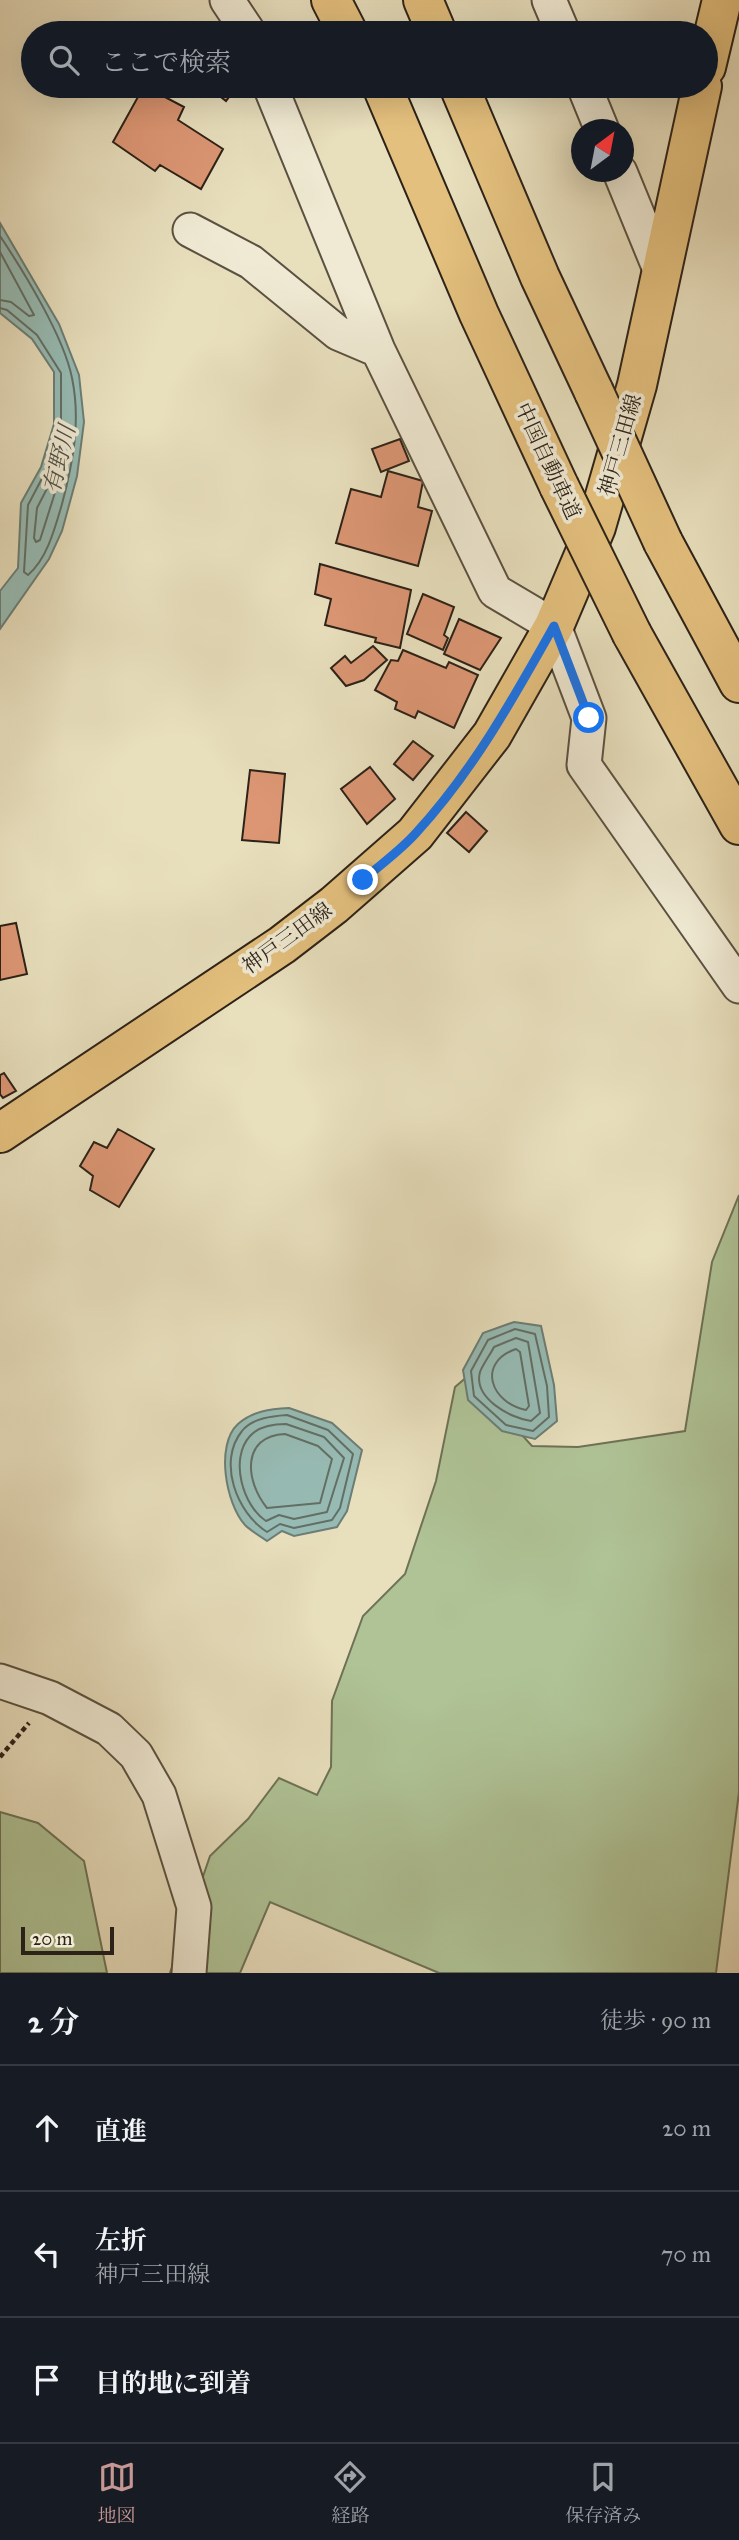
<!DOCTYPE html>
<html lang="ja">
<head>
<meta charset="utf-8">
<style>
	body { margin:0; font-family:"IM FELL Great Primer","Noto Serif JP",serif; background:#20242c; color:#f1f3f6 }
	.compass { position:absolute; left:571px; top:119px; width:63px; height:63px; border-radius:50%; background:#171b24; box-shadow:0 7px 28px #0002; rotate:32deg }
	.scale { position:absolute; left:21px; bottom:18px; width:93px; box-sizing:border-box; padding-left:7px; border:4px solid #2c2218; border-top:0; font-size:19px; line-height:24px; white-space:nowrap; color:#2c2218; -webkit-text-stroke:5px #f0ead4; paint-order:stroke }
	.stop { position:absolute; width:21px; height:21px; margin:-16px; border:5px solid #1a73e8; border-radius:50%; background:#fff }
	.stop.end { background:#1a73e8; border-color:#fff; box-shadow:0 2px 7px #0008 }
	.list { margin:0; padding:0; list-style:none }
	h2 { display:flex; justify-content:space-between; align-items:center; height:91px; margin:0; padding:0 28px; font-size:30px }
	h2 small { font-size:23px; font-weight:400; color:#9ea1a6 }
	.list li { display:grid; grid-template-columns:46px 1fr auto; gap:21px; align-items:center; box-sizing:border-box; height:126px; padding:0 28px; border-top:2px solid #363941 }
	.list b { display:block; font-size:26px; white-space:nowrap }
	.list p { margin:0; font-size:23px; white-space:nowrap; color:#9ea1a6 }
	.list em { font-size:23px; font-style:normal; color:#9ea1a6 }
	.icon { flex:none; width:38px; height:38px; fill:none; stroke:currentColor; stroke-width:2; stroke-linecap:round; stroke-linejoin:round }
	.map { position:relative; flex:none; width:739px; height:1973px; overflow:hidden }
	.search { position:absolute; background:#171b24; box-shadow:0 7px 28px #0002; left:21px; right:21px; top:21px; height:77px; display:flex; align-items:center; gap:18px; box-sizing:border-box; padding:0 24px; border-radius:38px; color:#9ea1a6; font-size:26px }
	.sheet { height:469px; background:#171b24 }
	nav { display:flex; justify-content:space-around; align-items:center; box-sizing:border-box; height:98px; border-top:2px solid #363941; background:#171b24; font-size:19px; color:#9ea1a6 }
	nav a { display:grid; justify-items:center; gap:4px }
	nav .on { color:#c59692 }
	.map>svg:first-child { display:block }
	.green { fill:#afc396; stroke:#6e7257; stroke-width:2 }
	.water { fill:#97bcb5; stroke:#6c7e76; stroke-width:2 }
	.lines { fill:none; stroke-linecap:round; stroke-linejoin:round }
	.shore { stroke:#626f66; stroke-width:2 }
	.building { fill:#dc9674; stroke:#2c2218; stroke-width:2 }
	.minor-casing { stroke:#5b5141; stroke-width:37 }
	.primary-casing { stroke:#2c2218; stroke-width:42 }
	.motorway-casing { stroke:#2c2218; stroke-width:42 }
	.path { stroke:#2c2218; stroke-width:4.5; stroke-dasharray:5 3.5; stroke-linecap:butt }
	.minor { stroke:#f0ead4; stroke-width:33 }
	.primary { stroke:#e4c07e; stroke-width:38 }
	.motorway { stroke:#e4c07e; stroke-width:38 }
	.motorway-bridge-casing { stroke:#2c2218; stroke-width:42; stroke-linecap:butt }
	.motorway-bridge { stroke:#e4c07e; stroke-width:38 }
	.route { stroke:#1a73e8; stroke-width:9 }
	.labels { text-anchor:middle; stroke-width:7; stroke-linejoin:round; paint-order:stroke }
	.street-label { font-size:21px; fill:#2c2218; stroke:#f0ead4 }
	.water-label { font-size:23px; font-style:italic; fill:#4c5047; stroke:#f0ead4 }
</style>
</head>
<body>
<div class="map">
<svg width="739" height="1973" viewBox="0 0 739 1973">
	<rect width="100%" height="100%" fill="#e8dfbd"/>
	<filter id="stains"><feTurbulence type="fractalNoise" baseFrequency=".00286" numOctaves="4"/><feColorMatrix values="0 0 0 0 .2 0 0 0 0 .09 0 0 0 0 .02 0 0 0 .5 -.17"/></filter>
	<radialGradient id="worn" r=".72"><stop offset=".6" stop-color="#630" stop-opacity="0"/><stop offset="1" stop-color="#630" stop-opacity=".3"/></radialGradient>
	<path class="green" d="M739 1195V1792L716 1973H439L270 1902 240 1973H170L210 1856 248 1819 279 1778 317 1795 331 1767 332 1701 363 1616 405 1574 436 1481 455 1387 468 1376 532 1446 578 1447 685 1431 712 1262Z
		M0 1812 38 1823 84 1861 107 1973H0Z"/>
	<path class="water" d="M0 223 59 324 79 375 84 422 77 476 62 531 49 559 0 629V591L18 568 21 503 41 467 54 424V372L32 339 0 313Z
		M514 1322 541 1326 554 1385 557 1421 535 1439 502 1431 468 1400 463 1370 483 1333Z
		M289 1408 332 1423 362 1450 347 1511 337 1527 294 1536 282 1531 267 1541C260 1536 251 1531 245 1525 226 1504 215 1445 238 1424 253 1411 270 1409 289 1408Z"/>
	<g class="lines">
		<path class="shore" d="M0 236C24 272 64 337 72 378 81 421 73 463 62 504 55 528 47 559 28 575L24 572 28 505 47 469 61 425V373L37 335 7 310 0 308
			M0 252 34 315 29 316 11 302 0 300
			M57 476 59 480 40 540 36 542 34 538 37 508 53 477Z
			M515 1329 535 1334 547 1386 549 1417 533 1431 506 1425 474 1396 471 1371 488 1340Z
			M516 1338 528 1342 540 1413 531 1421C510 1418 473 1398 480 1372 483 1364 490 1355 494 1347Z
			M516 1349 520 1352 529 1406 526 1410C491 1403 476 1363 516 1349Z
			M287 1415 328 1430 353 1454 340 1508 332 1520 294 1528 280 1524 267 1532C237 1513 217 1462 242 1431 252 1418 273 1416 287 1415Z
			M286 1424 324 1437 344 1458 327 1512 294 1519 279 1515 266 1521C243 1506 229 1459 250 1436 259 1426 274 1424 286 1424Z
			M285 1434 318 1446 332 1459 320 1503 267 1508C245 1481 241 1436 285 1434Z"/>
	</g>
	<path class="building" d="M144 86 184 107 178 120 223 149 201 189 160 165 155 171 113 142Z
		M207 86H237L226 101Z
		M400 439 409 461 381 472 372 449Z
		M388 471 423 481 418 507 432 511 418 566 336 543 351 489 381 497Z
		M320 564 411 590 400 648 375 642 376 638 325 625 331 599 315 594Z
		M423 594 454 607 444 635 448 638 443 650 407 634Z
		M459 619 501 638 480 670 444 654Z
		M373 646 387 660 364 680 346 686 331 668 345 656 351 663Z
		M403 650 446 668 449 662 478 675 454 728 418 711 415 718 395 709 397 702 375 690 391 660 398 661Z
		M413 741 433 756 413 780 394 764Z
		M370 767 395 799 367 824 341 789Z
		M250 770 285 774 279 843 242 840Z
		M466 812 487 831 469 852 447 833Z
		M16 923 27 974 0 980V926Z
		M4 1073 16 1091 3 1098 0 1094V1075Z
		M118 1129 154 1149 119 1207 90 1190 93 1176 80 1166 94 1142 107 1148Z"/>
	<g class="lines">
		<defs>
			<path id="minor" d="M227 0 249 33
				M549 0 563 33
				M270 86 378 350 495 591 554 626 589 718 584 765 739 986
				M584 86 602 130
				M620 172 661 272
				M190 230 251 262 338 333 378 350
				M0 1681 50 1698 109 1729 136 1755 159 1795 194 1907 189 1973"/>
			<path id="primary" d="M706 67 722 0
				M0 1133 282 945 334 905 415 834 492 735 554 626 596 527 637 385 702 86"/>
			<path id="motorway" d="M331 0 348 33
				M423 0 437 33
				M382 86 479 314 559 486
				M459 86 540 277 594 392
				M663 542 739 683
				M632 634 739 825"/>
		</defs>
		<use href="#minor" class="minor-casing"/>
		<use href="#primary" class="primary-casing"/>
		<use href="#motorway" class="motorway-casing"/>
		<path class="path" d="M0 1757 29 1723"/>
		<use href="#minor" class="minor"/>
		<use href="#primary" class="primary"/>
		<use href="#motorway" class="motorway"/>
		<defs>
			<path id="motorway-bridge" d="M594 392 663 542
				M559 486 632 634"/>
		</defs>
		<use href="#motorway-bridge" class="motorway-bridge-casing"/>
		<use href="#motorway-bridge" class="motorway-bridge"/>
	</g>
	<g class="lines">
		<path class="route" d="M363 880C381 864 401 850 416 833 473 771 513 699 554 626L589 718"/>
	</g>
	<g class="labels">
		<g class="street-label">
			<text transform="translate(620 445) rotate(-74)" y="7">神戸三田線</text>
			<text transform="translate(548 461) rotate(65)" y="7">中国自動車道</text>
			<text transform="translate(287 938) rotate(-36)" y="7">神戸三田線</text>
		</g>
		<g class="water-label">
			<text transform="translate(59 459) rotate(-76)" y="8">有野川</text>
		</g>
	</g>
	<rect width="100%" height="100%" filter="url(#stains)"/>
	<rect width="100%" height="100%" fill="url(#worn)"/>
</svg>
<svg class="compass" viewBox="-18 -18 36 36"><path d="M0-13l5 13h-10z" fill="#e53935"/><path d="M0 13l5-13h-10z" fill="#9ea1a6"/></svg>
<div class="scale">20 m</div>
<div class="stop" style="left:589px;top:718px"></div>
<div class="stop end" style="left:363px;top:880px"></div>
<div class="search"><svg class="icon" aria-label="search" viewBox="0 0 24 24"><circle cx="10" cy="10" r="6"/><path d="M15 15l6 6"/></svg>ここで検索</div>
</div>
<section class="sheet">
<h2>2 分<small>徒歩 · 90 m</small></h2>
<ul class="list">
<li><svg class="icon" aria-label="ahead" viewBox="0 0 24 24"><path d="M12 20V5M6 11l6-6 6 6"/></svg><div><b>直進</b></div><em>20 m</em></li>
<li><svg class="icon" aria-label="left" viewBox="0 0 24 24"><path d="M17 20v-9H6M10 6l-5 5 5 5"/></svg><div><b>左折</b><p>神戸三田線</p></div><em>70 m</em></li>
<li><svg class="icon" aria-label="arrive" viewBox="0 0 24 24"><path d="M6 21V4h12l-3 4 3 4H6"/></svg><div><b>目的地に到着</b></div></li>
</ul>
</section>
<nav>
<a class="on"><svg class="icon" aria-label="map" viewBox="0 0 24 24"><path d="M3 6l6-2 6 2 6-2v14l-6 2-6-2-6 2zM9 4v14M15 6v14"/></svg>地図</a>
<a><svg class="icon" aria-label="directions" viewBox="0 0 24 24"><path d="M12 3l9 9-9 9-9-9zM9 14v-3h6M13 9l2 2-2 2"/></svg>経路</a>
<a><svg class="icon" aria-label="saved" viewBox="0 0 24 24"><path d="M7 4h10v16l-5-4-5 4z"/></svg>保存済み</a>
</nav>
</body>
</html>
